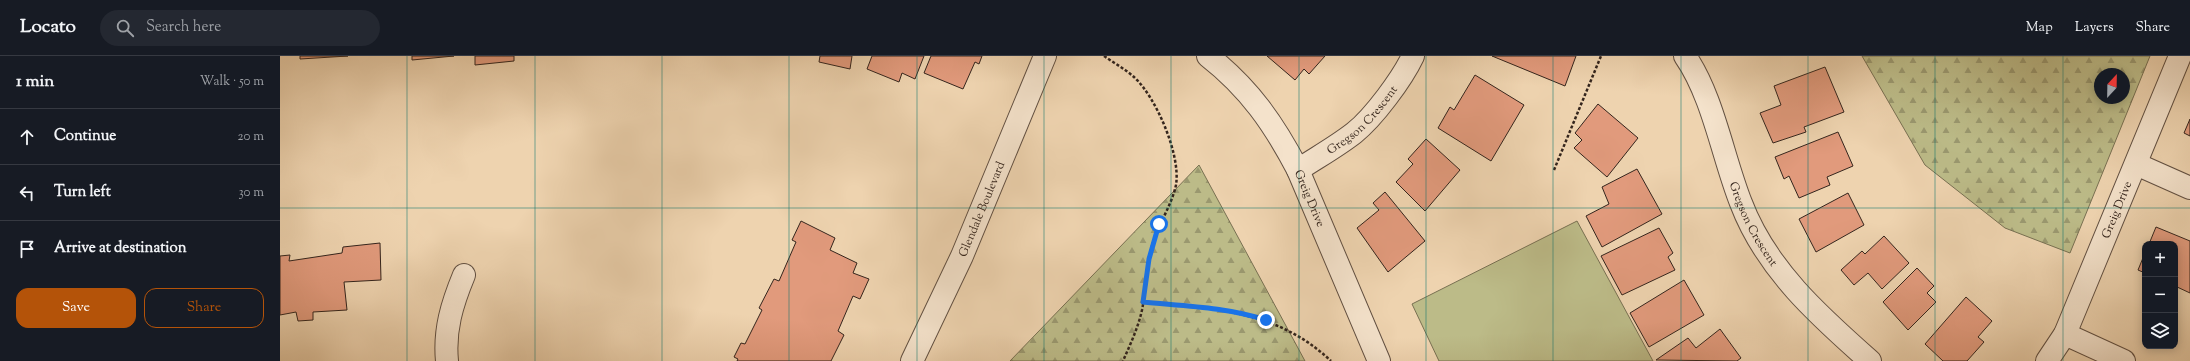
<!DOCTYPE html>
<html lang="en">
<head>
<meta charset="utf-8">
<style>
	body { margin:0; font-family:"Sorts Mill Goudy",serif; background:#242831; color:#f1f3f6 }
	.controls { position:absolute; right:12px; bottom:12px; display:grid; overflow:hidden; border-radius:8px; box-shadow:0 2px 10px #0003 }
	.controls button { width:36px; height:36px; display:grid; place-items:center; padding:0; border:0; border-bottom:1px solid #363941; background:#171b24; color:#f1f3f6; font:20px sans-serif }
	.compass { position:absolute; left:1814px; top:12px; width:36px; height:36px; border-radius:50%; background:#171b24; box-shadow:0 2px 10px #0003; rotate:22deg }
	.stop { position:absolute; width:12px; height:12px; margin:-9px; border:3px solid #1a73e8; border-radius:50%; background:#fff }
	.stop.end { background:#1a73e8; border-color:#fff; box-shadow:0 1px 4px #0008 }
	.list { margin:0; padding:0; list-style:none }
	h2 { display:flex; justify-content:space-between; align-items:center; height:52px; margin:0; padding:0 16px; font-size:17px }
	h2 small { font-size:13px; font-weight:400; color:#9ea1a6 }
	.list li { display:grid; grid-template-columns:26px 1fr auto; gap:12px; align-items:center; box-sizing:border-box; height:56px; padding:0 16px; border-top:1px solid #363941 }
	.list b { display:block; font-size:15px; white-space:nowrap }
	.list em { font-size:13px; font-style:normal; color:#9ea1a6 }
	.actions { display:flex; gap:8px; padding:12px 16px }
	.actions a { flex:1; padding:9px 0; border:1px solid #b45309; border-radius:12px; text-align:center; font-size:14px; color:#b45309 }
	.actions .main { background:#b45309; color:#fff }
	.icon { flex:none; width:22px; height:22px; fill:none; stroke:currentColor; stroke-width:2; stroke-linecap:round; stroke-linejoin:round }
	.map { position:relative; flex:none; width:1910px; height:305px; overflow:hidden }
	header { display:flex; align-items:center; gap:24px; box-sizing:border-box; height:56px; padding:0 20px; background:#171b24; border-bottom:1px solid #363941 }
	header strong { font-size:19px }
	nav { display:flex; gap:22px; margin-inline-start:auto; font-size:14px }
	.search { width:280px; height:36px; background:#242831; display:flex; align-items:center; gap:10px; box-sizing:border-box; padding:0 14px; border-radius:22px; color:#9ea1a6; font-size:15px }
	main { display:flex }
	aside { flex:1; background:#171b24 }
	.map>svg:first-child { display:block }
	.forest { fill:url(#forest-firs); stroke:#787052; fill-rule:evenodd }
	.park { fill:#bcbb88; stroke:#787052 }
	.building { fill:#e19a7c; stroke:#34251d }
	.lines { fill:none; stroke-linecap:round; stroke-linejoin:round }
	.minor-casing { stroke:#625042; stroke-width:24 }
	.path { stroke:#34251d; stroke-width:2.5; stroke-dasharray:3 2; stroke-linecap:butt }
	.minor { stroke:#f4e2cb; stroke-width:22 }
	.route { stroke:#1a73e8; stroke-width:5 }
	.grid { fill:none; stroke:#0f766e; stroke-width:1; stroke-opacity:0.55 }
	.labels { text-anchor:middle; stroke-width:3.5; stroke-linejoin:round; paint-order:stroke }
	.street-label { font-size:12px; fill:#34251d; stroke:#f4e2cb }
</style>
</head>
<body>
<header>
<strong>Locato</strong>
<div class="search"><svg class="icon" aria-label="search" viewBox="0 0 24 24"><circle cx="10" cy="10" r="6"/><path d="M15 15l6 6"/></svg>Search here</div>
<nav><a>Map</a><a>Layers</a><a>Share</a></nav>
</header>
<main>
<aside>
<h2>1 min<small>Walk · 50 m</small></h2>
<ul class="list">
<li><svg class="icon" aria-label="ahead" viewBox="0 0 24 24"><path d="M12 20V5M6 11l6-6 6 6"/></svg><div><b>Continue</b></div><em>20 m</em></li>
<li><svg class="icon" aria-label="left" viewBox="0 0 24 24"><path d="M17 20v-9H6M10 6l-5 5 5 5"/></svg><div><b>Turn left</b></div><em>30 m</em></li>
<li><svg class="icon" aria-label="arrive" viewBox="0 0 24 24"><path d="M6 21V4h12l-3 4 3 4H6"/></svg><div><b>Arrive at destination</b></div></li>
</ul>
<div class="actions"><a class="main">Save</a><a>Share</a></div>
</aside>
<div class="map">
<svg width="1910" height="305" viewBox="0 0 1910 305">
	<defs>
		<pattern id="forest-firs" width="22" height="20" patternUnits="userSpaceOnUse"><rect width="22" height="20" fill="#bcbb88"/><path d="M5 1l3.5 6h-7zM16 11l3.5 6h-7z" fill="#9a986f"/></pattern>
	</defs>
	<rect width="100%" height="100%" fill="#eed3af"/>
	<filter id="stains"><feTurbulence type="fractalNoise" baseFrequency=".005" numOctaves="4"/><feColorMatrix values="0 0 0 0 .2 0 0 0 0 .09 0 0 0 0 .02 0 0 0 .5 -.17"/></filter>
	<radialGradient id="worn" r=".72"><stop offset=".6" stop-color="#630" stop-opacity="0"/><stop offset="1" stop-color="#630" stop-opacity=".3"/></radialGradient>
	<path class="forest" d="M1582 0H1870L1790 197 1725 172 1645 109ZM1820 18H1844V42H1820Z
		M919 109 1025 305H730Z"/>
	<path class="park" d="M1297 165 1373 305H1159L1132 248Z"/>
	<path class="building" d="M20 0H68L20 3Z
		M132 0H174L132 4Z
		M195 0H234V5L195 9Z
		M540 0H572L570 13 539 6Z
		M592 0H644L635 23 622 17 619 26 587 13Z
		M651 0H702L699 8 695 6 683 33 644 17Z
		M987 0H1045L1029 18 1024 13 1015 24Z
		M1212 0H1296L1285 30Z
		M1545 11 1564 56 1524 71 1526 76 1493 87 1480 57 1501 49 1494 30Z
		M1195 19 1244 49 1211 105 1158 72 1170 51 1174 54Z
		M1318 48 1358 82 1327 121 1294 92 1302 84 1295 77Z
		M1910 63V80L1904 77Z
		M1558 76 1573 110 1547 121 1550 129 1519 142 1509 120 1504 123 1495 101Z
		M1146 83 1180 114 1145 155 1116 126 1133 108 1128 103Z
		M1357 113 1382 158 1322 191 1306 160 1329 148 1322 131Z
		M1105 136 1145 185 1108 216 1077 172 1099 154 1093 147Z
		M1568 137 1584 169 1536 196 1519 163Z
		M521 165 555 182 550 194 577 207 573 217 589 223 580 243 573 240 558 275 564 279 551 305H457L458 303 454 301 461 287 465 288 482 254 479 252 494 223 499 225 516 186 512 184Z
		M1876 171 1910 185V237L1895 230V188H1869Z
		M1379 172 1393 197 1388 201 1395 214 1342 239 1321 200Z
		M1604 180 1629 207 1602 233 1588 217 1574 229 1561 214 1582 195 1585 198Z
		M100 187 101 224 64 226 67 254 33 256V264L18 265 16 256 0 259V200L10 199 9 205 62 197 63 191Z
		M1865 197V217L1858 214Z
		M1637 212 1654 230 1647 237 1656 246 1628 274 1603 246Z
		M1404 224 1424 259 1369 291 1350 257Z
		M1686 241 1712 265 1698 281 1704 286 1687 305H1663L1645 288Z
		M1440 273 1461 302 1457 305 1376 304 1408 282 1416 292Z"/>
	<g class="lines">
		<defs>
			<g id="minor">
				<path id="s1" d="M928 0C969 32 994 68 1018 114L1099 305"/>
				<path id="s2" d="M1405 0C1433 40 1443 102 1461 147 1486 213 1539 260 1590 305"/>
				<path d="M1856 108 1910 132"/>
				<path id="s3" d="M1018 114C1036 102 1056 91 1074 77 1094 61 1122 23 1133 0"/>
				<path d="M1785 278 1844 305"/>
				<path d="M167 305C164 274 172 248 184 219"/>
				<path id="s4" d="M632 305 682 200 765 0"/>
				<path id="s5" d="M1767 305 1785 278 1900 0"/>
			</g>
		</defs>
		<use href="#minor" class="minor-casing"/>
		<path class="path" d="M824 0C834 7 845 13 854 21 876 41 901 99 896 129 891 152 876 171 871 194 867 214 866 234 862 254 858 272 850 289 843 305
			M1274 114 1321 0
			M863 246C933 253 996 253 1051 305"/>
		<use href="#minor" class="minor"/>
	</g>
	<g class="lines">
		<path class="route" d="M879 168 869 203 863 246C904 250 946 251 986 264"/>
	</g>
	<path class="grid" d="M127 0V305M255 0V305M382 0V305M509 0V305M637 0V305M764 0V305M891 0V305M1019 0V305M1146 0V305M1273 0V305M1401 0V305M1528 0V305M1655 0V305M1783 0V305M0 152H1910"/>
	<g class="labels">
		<g class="street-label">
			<text dy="4" stroke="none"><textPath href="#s3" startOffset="82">Gregson Crescent</textPath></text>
			<text dy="4" stroke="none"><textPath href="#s1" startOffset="177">Greig Drive</textPath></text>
			<text dy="4" stroke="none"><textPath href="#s4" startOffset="167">Glendale Boulevard</textPath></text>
			<text dy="4" stroke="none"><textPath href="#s5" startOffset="167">Greig Drive</textPath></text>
			<text dy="4" stroke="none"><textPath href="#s2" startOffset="182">Gregson Crescent</textPath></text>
		</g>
	</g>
	<rect width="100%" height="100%" filter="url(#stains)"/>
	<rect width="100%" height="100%" fill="url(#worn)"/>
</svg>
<div class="controls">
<button>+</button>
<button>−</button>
<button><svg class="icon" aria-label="layers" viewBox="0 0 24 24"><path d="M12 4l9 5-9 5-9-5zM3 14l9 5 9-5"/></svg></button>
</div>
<svg class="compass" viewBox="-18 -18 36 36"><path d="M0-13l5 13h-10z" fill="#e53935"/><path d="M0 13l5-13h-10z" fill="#9ea1a6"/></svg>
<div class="stop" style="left:879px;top:168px"></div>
<div class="stop end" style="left:986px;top:264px"></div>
</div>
</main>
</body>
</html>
